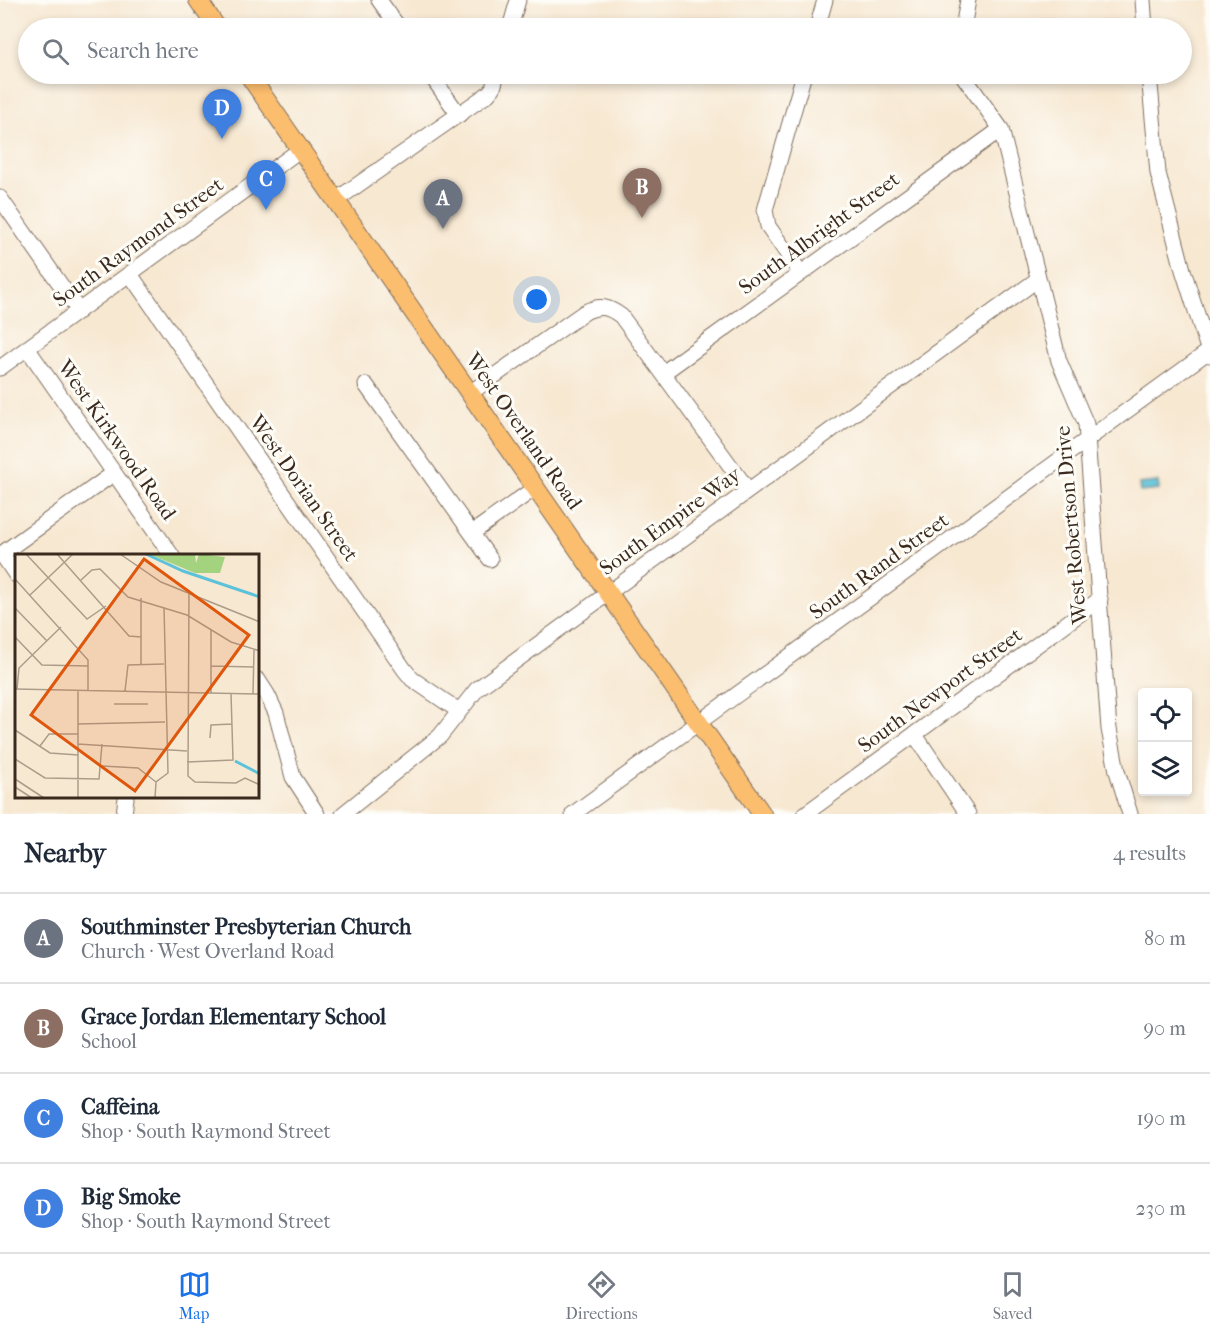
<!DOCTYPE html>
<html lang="en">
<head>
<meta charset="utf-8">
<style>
	body { margin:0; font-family:"IM FELL French Canon",serif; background:#f6f6f7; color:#1f2937 }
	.controls { position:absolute; right:18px; bottom:18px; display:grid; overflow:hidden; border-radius:6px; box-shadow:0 3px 9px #0003 }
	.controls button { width:54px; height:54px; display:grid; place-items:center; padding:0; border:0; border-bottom:2px solid #e0e1e3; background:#fff; color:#1f2937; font:30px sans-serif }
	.you { position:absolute; left:537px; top:300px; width:21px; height:21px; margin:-15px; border:4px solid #fff; border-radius:50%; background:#1a73e8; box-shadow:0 0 0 9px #1a73e833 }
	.badge { display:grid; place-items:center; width:39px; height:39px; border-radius:50%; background:#1a73e8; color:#fff; font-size:20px; font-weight:700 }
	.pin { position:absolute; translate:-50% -50px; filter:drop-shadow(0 2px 3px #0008) }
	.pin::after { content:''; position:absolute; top:32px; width:21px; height:18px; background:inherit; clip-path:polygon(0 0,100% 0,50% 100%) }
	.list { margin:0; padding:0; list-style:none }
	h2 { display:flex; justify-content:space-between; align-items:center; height:78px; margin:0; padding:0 24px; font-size:26px }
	h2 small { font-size:20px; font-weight:400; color:#747a83 }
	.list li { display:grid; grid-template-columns:39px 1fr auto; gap:18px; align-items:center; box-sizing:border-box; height:90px; padding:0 24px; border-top:2px solid #e0e1e3 }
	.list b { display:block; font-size:22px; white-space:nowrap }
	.list p { margin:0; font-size:20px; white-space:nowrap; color:#747a83 }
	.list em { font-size:20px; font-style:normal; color:#747a83 }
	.icon { flex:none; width:33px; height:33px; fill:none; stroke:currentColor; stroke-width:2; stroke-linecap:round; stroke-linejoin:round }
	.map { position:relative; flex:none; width:1210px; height:814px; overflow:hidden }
	.search { position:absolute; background:#fff; box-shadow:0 3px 9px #0003; left:18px; right:18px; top:18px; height:66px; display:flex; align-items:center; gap:15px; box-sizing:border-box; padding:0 21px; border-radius:33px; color:#747a83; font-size:22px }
	.sheet { height:438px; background:#fff }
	nav { display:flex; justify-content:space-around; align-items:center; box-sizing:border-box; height:84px; border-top:2px solid #e0e1e3; background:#fff; font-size:16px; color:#747a83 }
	nav a { display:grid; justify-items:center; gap:3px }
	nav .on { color:#1a73e8 }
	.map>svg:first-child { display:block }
	.water { fill:#5cc2d9; stroke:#4c767c; stroke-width:1.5 }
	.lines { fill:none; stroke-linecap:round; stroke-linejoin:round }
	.minor-casing { stroke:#7d6c5d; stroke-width:17 }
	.major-casing { stroke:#7d6c5d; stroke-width:20 }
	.minor { stroke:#fff; stroke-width:15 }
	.major { stroke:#fbbd6e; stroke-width:18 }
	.labels { text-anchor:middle; stroke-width:6; stroke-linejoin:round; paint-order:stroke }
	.street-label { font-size:21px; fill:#3b2a1e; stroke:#fdfcf7 }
	.inset-river { fill:none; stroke:#5cc2d9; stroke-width:3 }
	.inset-road { fill:none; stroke:#ac9c8a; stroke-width:1.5 }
	.view { fill:#df570d; fill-opacity:0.15; stroke:#df570d; stroke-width:3 }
	.inset-edge { fill:none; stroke:#3b2a1e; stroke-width:3 }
</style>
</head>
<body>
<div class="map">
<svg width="1210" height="814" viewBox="0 0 1210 814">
	<rect width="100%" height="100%" fill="#fdfcf7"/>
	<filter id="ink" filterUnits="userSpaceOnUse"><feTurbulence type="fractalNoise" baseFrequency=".0167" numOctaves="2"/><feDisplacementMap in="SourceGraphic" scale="12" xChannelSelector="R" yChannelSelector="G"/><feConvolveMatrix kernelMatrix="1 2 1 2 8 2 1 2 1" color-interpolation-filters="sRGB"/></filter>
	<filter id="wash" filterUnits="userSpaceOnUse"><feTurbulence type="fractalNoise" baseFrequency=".008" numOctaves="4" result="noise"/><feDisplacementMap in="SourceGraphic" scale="24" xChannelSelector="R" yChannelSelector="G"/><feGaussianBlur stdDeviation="1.35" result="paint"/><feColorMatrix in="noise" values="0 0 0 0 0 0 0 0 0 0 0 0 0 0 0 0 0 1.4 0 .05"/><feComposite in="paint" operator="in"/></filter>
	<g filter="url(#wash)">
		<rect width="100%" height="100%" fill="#f7e8d2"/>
		<path class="water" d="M1158 482 1159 490 1140 492 1139 484Z"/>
	</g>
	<g filter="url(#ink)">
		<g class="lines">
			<defs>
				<path id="minor" d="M379 0 399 28
					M1143 0 1145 28
					M510 28 518 0
					M817 28 825 0
					M963 28 968 0
					M430 74 459 115
					M962 74 1001 129 1059 361 1086 424 1109 729 1117 771 1130 814
					M1149 74 1158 173 1183 270 1210 355
					M0 198 79 311
					M336 200 488 94 493 88 497 74
					M800 272 768 226 765 210 804 74
					M130 274 404 669 412 679 459 711
					M27 348 172 556
					M0 368 301 149
					M663 373 1001 129
					M366 385 490 559
					M470 393 585 312C600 304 609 307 621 316L748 490
					M472 533 535 488
					M2 554 16 575
					M0 555 114 473
					M258 680 267 694 276 713 293 777 317 814
					M915 735 968 814
					M124 814 126 798
					M343 814 440 736 477 689 1038 279
					M573 814 1209 351
					M805 814 1100 599"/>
				<path id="major" d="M198 0 217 28
					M248 74 762 814"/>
			</defs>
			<use href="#minor" class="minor-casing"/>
			<use href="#major" class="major-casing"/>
			<use href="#minor" class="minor"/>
			<use href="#major" class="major"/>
		</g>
	</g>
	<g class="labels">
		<g class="street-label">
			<text transform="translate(819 233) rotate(-36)" y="7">South Albright Street</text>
			<text transform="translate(138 242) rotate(-36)" y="7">South Raymond Street</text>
			<text transform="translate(524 431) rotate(55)" y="7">West Overland Road</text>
			<text transform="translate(117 440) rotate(55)" y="7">West Kirkwood Road</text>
			<text transform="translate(304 488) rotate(55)" y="7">West Dorian Street</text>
			<text transform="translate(670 521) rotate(-36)" y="7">South Empire Way</text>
			<text transform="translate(1071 525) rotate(-95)" y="7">West Robertson Drive</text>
			<text transform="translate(879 566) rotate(-36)" y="7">South Rand Street</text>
			<text transform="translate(940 690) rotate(-36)" y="7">South Newport Street</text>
		</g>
	</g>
	<g transform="translate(15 554)">
		<rect width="244" height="244" fill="#f7e8d2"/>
		<path d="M134 0H180L181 9 184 0 210 3 205 19H180Z" fill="#a4d380"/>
		<path class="inset-river" d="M131 0 168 17 245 43M220 207 245 220"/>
		<path class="inset-road" d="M11 0 72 65 91 52M42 0 114 82 126 83M105 0 146 28 245 68M0 25 73 106V136M66 26 77 16 85 15 113 43 172 61 216 88 245 97M174 38 173 222 180 228 221 229 230 224 245 231M15 41 58 0M0 54 32 87M196 75V139M0 83 27 111 73 112M126 110V44M196 112 239 113M0 135 245 140M2 135 4 114 46 73M110 137 113 111 149 110M238 140 239 96M99 150H133M63 170 150 168M0 176 35 199 63 201M195 184 196 171 217 170M63 190 172 197M25 192 34 180H63M0 205 30 224 84 225 87 190M172 208 218 206 216 139M87 212 123 214 141 228M0 225 29 244M0 233 17 244M63 244V136M140 244 141 228 153 219 149 53"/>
		<path class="view" d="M129 5 234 81 120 237 16 161Z"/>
		<rect width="244" height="244" class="inset-edge"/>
	</g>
</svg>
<div class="controls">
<button><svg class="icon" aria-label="locate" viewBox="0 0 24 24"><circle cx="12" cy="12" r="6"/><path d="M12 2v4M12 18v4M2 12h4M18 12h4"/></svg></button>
<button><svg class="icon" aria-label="layers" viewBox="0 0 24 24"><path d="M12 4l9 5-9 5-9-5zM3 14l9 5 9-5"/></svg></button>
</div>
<div class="you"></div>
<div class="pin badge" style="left:443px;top:229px;background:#6b7280">A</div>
<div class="pin badge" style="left:642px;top:218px;background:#8d6e63">B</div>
<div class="pin badge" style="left:266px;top:210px;background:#3f7fe0">C</div>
<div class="pin badge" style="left:222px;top:139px;background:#3f7fe0">D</div>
<div class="search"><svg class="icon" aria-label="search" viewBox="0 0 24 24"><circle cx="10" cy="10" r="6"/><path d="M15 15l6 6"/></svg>Search here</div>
</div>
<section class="sheet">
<h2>Nearby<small>4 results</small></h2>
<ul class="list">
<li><span class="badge" style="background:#6b7280">A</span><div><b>Southminster Presbyterian Church</b><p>Church · West Overland Road</p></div><em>80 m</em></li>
<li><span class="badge" style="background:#8d6e63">B</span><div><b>Grace Jordan Elementary School</b><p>School</p></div><em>90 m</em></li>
<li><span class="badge" style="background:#3f7fe0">C</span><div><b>Caffeina</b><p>Shop · South Raymond Street</p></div><em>190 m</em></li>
<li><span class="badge" style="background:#3f7fe0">D</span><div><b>Big Smoke</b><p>Shop · South Raymond Street</p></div><em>230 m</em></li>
</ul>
</section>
<nav>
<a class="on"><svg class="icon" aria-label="map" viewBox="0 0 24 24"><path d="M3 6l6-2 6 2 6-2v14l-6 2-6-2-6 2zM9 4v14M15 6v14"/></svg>Map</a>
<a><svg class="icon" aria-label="directions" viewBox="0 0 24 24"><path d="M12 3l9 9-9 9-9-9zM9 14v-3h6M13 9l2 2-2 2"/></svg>Directions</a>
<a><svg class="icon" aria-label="saved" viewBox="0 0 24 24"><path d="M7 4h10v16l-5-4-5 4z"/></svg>Saved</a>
</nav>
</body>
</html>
